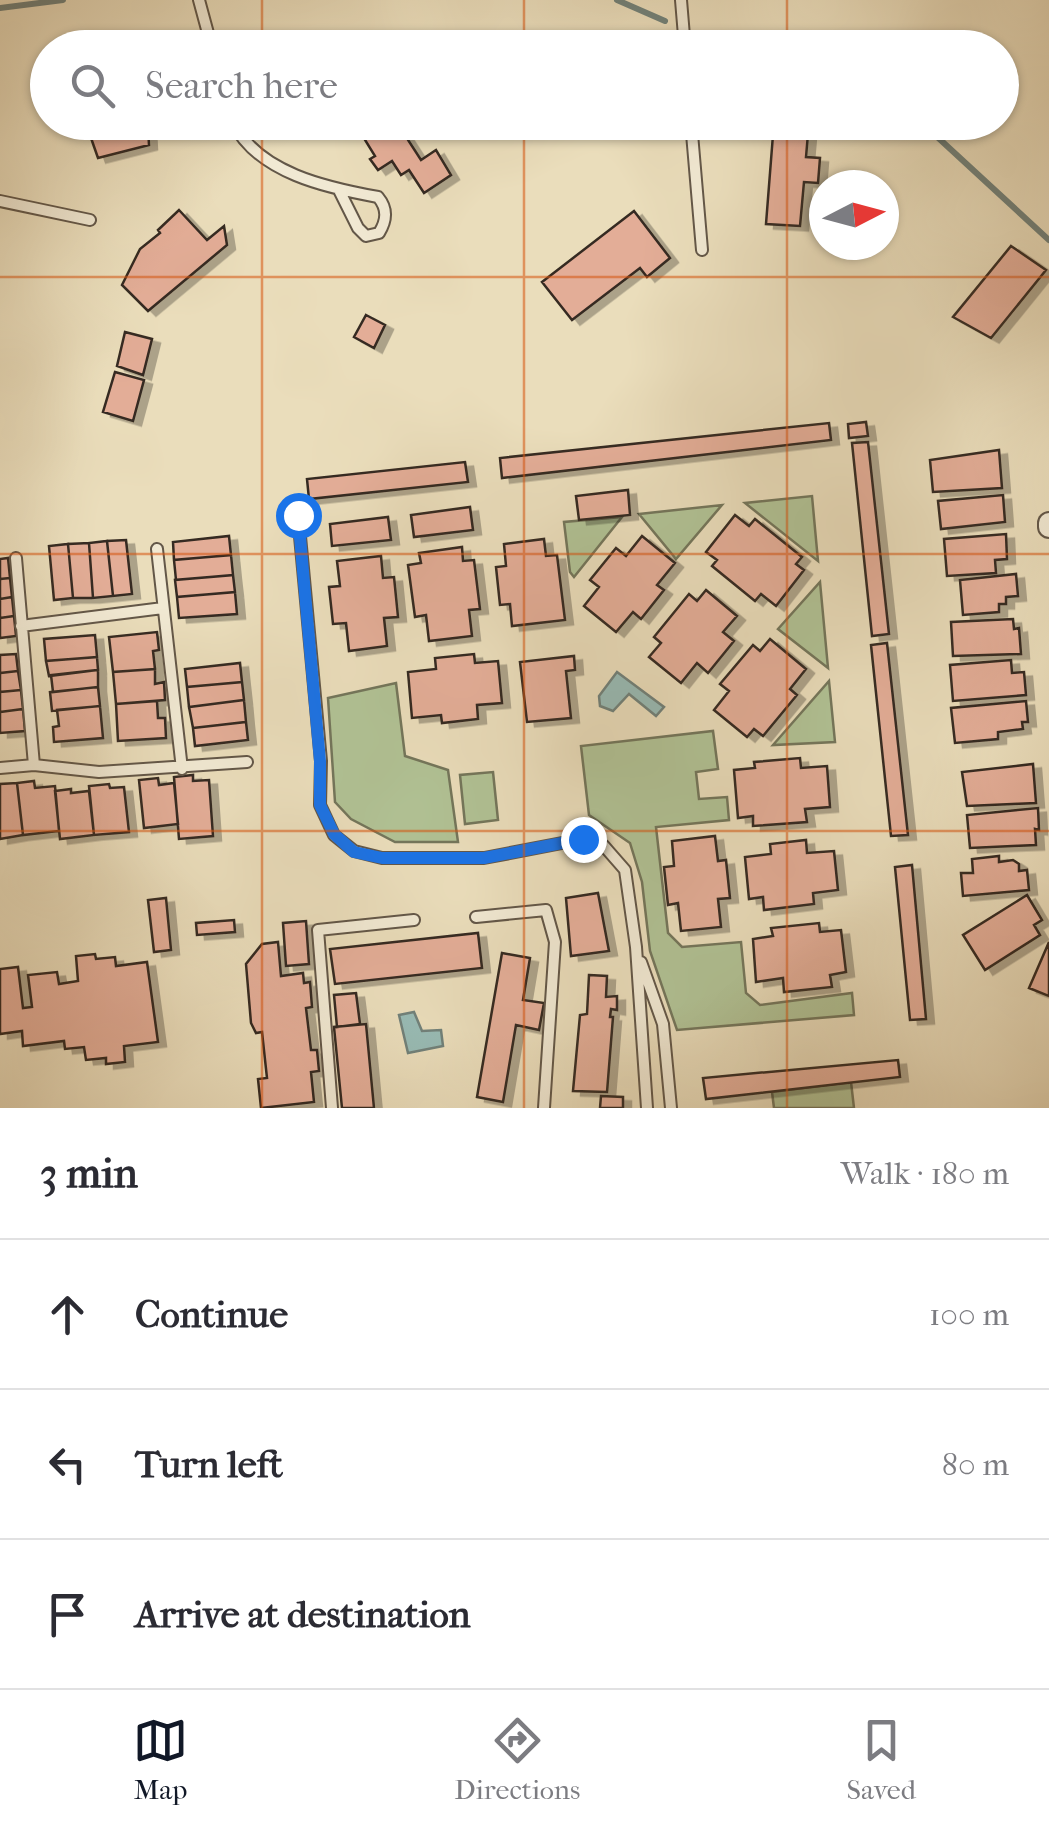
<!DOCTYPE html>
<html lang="en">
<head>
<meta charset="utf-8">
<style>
	body { margin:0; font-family:"IM FELL French Canon",serif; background:#f2f2f3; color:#2b2b33 }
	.compass { position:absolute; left:809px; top:170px; width:90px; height:90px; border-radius:50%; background:#fff; box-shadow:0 2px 8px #0004; rotate:84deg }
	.stop { position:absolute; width:30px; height:30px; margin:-22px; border:8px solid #1a73e8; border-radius:50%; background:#fff }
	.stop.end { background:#1a73e8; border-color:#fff; box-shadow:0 2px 10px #0008 }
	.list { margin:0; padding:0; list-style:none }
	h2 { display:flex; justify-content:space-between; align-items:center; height:130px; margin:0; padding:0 40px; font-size:42px }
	h2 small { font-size:32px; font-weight:400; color:#7c7c81 }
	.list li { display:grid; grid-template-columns:65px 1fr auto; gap:30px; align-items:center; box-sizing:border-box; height:150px; padding:0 40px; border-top:2px solid #e1e1e2 }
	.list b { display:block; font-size:38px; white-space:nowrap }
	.list em { font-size:32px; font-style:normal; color:#7c7c81 }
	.icon { flex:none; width:55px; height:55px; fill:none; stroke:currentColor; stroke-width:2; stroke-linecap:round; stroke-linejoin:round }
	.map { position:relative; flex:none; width:1049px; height:1108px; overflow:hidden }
	.search { position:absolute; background:#fff; box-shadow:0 2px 8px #0004; left:30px; right:30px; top:30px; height:110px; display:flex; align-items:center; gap:25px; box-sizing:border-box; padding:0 35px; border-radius:55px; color:#7c7c81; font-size:38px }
	.sheet { height:580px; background:#fff }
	nav { display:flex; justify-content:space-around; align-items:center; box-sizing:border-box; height:140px; border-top:2px solid #e1e1e2; background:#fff; font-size:28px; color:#7c7c81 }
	nav a { display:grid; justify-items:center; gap:5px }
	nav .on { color:#111827 }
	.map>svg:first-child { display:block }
	.green { fill:#b1c295; stroke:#74765b; stroke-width:2.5 }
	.water { fill:#98bbb5; stroke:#71817a; stroke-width:2.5 }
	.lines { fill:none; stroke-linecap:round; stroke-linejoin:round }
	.stream { stroke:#71817a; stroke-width:6 }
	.building { fill:#e3ad97; stroke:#362a21; stroke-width:2.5; filter:url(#shadow) }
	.lane-casing { stroke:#635748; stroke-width:14 }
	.street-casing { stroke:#635748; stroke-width:24 }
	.lane { stroke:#f1e9d3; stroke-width:10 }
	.street { stroke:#f1e9d3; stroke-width:20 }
	.route { stroke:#1a73e8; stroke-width:12 }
	.grid { fill:none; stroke:#d6540e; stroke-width:2.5; stroke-opacity:0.55 }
</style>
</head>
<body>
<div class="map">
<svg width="1049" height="1108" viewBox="0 0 1049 1108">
	<defs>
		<filter id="shadow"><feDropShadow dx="8" dy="4.5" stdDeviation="0" flood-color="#0004"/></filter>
	</defs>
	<rect width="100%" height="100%" fill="#eaddbb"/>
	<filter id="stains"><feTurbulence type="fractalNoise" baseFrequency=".002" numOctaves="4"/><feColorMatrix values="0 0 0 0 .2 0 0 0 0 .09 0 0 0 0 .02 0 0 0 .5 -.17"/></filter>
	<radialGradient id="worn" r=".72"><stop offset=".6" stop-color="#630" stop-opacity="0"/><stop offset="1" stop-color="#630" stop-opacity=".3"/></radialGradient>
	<path class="green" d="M812 496 818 561 745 503Z
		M722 505 676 559 639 514Z
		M622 517 574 577 570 572 564 522Z
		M820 582 828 668 778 629Z
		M829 681 835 742 773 745Z
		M396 683 405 756 448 770 458 842H395L351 819 335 802 328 698Z
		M713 731 718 769 696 772 699 799 727 797 729 820 656 827 668 933 682 947 741 942 746 993 760 1005 852 993 854 1015 677 1030 650 951 642 882 630 843 589 815 581 746Z
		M493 772 498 820 465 824 460 775Z
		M851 1082 854 1108H774L772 1092Z"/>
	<path class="water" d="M617 672 664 707 656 716 629 694 613 711 600 706 599 696Z
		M414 1012 422 1031 441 1030 443 1046 408 1053 399 1015Z"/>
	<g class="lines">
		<path class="stream" d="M617 0 665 21
			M0 8 63 0
			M701 37 740 48
			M921 122 1049 240"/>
	</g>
	<path class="building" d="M125 122H168L148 127 149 145 98 158 91 138 127 128Z
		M354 122H401L399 126 421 160 436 150 451 175 424 193 409 170 401 175 392 161 378 170 370 159 375 156Z
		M774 122H809L806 157 820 158 818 183 804 182 800 226 766 224Z
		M179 210 207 240 224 226 227 245 148 311 122 285 140 249 160 233 158 230Z
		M634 211 670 258 647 277 640 268 572 320 542 282Z
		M1011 246 1046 270 991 338 953 317Z
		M366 315 385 325 374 348 354 337Z
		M125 332 152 339 143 375 117 366Z
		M115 372 144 380 133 421 103 412Z
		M866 422 868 436 849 438 848 424Z
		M829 423 831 440 502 478 500 458Z
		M868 442 889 634 872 636 852 443Z
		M999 450 1002 488 933 492 930 460Z
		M465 462 468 482 309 499 307 479Z
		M628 490 630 515 579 520 576 496Z
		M1003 495 1005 522 941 529 938 501Z
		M470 507 473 530 414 537 411 515Z
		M735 515 749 526 755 519 802 557 796 564 804 570 776 606 761 594 755 601 712 566 717 560 706 552Z
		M388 517 391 540 332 546 330 524Z
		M1006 534 1007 559 995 560 996 573 947 576 944 539Z
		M229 536 231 555 174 560 173 542Z
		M642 536 675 563 657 585 664 590 641 619 633 612 616 632 584 606 599 587 590 580 616 548 626 556Z
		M544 539 546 556 557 555 565 620 512 626 510 604 500 605 496 567 506 566 504 544Z
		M126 540 132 594 113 596 107 541Z
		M107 541 113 596 93 598 89 543Z
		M89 543 93 598H73L68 544Z
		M68 544 73 598 54 600 49 546Z
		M462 547 463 561 474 560 480 609 469 610 472 636 429 641 426 615 415 617 408 565 421 563 419 553Z
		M231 555 233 575 176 580 174 560Z
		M381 556 383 578 394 577 398 617 384 618 387 646 349 651 346 623 333 624 329 587 340 586 337 561Z
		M8 558 10 578 0 579V559Z
		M1016 574 1018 596 1006 597V604H999V612L963 615 960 580Z
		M233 575 235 592 177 597 175 580Z
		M10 578 12 597 0 599V579Z
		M706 590 737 616 723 632 734 641 708 673 697 663 681 683 649 657 661 643 654 637 689 594 697 601Z
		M235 592 237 614 179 618 177 597Z
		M12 597 14 616 0 618V599Z
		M14 616 16 636 0 638V618Z
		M1013 619 1014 629 1019 628 1021 654 953 656 951 622Z
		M157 632 159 650 153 651 155 669 113 672 109 637Z
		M95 635 97 657 46 661 44 639Z
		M770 639 806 669 790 689 797 695 763 736 754 729 747 737 714 710 729 691 720 684 753 645 760 651Z
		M887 643 908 835 891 836 871 645Z
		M16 654 18 671 0 673V655Z
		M474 654 475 663 498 661 502 703 477 705 478 719 442 723 441 715 412 718 408 672 436 669 435 658Z
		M574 656 575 670 566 671 571 718 527 722 520 662Z
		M97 657 98 670 49 676 46 661Z
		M1011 660 1012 673 1024 672 1026 695 953 701 950 665Z
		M240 663 242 682 187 687 185 669Z
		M155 669V684L164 682 165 700 116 704 113 672Z
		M98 670V687L53 692 51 675Z
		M18 671 21 690 0 692V673Z
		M242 682 244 700 189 707 187 687Z
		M98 687 100 706 52 711 50 692Z
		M21 690 23 709 0 712V692Z
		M244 700 246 722 193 728 189 707Z
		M157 701 158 718H165L166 738 118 741 116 704Z
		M1026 701 1028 722H1022L1023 729 998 732V739L955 743 951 708Z
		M100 706 103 738 54 742 53 727 59 726 57 710Z
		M23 709 25 731 0 733V712Z
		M246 722 248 740 195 746 193 728Z
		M800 758 801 768 827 766 830 807 805 809 807 822 753 826V816L738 818 734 770 755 768 754 762Z
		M1033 764 1036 803 967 806 962 772Z
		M193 775V781L209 780 213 836 179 839 174 777Z
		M158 778 159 785 174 783 178 824 144 828 139 780Z
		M34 781 35 788 55 786 59 831 23 835 17 783Z
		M17 783 23 835 0 839V784Z
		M109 784 110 788 124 787 129 832 94 835 89 786Z
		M71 789V793L89 791 94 835 60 839 55 791Z
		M1038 808 1039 830 1035 829 1036 845 970 848 967 815Z
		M715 836 718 861 726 860 730 898 718 899 721 927 681 931 678 903 668 905 664 867 674 866 672 841Z
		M806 840 807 853 834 851 838 890 813 893 814 904 764 910 763 897 749 899 745 857 771 854 770 844Z
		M999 856V862L1013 860 1019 864V871L1027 870 1029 890 963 896 961 873H973L972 859Z
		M912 865 926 1019 910 1020 895 867Z
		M598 893 609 951 571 956 566 898Z
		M1027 895 1042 920 1034 925 1040 935 985 970 963 935Z
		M166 898 171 950 154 952 148 900Z
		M234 920 235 932 197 935 196 923Z
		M306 921 309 964 286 966 283 923Z
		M819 923 820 932 841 930 846 972 830 975 832 987 784 992 783 978 756 982 753 939 773 936 771 928Z
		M478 933 482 968 335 984 330 949Z
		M278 942 281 976 303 973 304 983 310 982 312 1007 306 1008 311 1050H317L319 1071 311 1072 314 1102 261 1108 258 1079 267 1078 262 1032 256 1033 251 1023 246 964 262 944Z
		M1049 942V996L1029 988Z
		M502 953 530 958 523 1000 544 1003 539 1030 516 1025 503 1102 477 1097Z
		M95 954 96 959 115 957 116 966 147 962 158 1042 124 1046 125 1062 106 1064V1058L86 1060 84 1047 65 1049 64 1041 23 1046 22 1031 0 1034V969L18 967 23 1008 32 1007 28 975 57 972 59 984 78 981 76 956Z
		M589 975 607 976 606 997 617 996V1010L611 1009 610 1017H613L607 1092 573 1091 580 1015 587 1014Z
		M356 993 360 1024 337 1027 334 995Z
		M366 1024 374 1108H342L334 1027Z
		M898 1060 900 1077 706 1099 703 1078Z
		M601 1096 623 1097V1108H600Z"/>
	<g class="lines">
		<defs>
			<path id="lane" d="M199 0 212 48
				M681 0 685 48
				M233 122C257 173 328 188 378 197 388 209 387 220 379 233L366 236 358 228 339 190
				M691 122 702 250
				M0 201 90 220
				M298 515 321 761 320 805 334 835 354 851 382 858H484L583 839 604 846 625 870 636 947 647 1108
				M157 549 182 769
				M16 558 34 765
				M21 626 163 608
				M0 768 34 765 99 772 247 762
				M476 917 546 910 555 942 544 1108
				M641 962 663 1024 671 1108
				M332 1108 318 930 414 920"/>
			<path id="street" d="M1049 523V527"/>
		</defs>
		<use href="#lane" class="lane-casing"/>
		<use href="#street" class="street-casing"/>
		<use href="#lane" class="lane"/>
		<use href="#street" class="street"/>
	</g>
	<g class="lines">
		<path class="route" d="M298 515 320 761V805L334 834 354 852 382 858H484L583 839"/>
	</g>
	<path class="grid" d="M262 0V48M524 0V48M787 0V48M262 122V1108M524 122V1108M787 122V1108M0 277H1049M0 554H1049M0 831H1049"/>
	<rect width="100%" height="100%" filter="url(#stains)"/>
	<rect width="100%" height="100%" fill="url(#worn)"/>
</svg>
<svg class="compass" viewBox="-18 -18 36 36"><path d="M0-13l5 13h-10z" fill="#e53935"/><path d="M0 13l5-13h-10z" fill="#7c7c81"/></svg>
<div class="stop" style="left:298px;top:515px"></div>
<div class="stop end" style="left:583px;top:839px"></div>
<div class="search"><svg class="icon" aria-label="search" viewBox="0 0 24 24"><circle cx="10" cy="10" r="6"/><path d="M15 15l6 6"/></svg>Search here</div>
</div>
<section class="sheet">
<h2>3 min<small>Walk · 180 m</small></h2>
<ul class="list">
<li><svg class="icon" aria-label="ahead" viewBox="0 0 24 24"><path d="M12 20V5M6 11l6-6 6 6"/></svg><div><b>Continue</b></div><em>100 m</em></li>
<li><svg class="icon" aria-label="left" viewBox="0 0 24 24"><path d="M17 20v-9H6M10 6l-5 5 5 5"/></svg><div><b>Turn left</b></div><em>80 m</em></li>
<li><svg class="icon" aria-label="arrive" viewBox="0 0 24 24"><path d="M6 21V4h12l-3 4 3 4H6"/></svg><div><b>Arrive at destination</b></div></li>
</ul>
</section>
<nav>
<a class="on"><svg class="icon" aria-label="map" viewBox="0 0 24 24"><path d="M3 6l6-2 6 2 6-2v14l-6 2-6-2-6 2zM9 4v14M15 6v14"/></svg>Map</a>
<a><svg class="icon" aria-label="directions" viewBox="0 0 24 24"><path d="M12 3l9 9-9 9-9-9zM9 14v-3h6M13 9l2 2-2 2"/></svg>Directions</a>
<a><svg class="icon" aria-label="saved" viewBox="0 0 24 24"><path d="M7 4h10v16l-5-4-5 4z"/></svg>Saved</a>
</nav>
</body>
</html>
